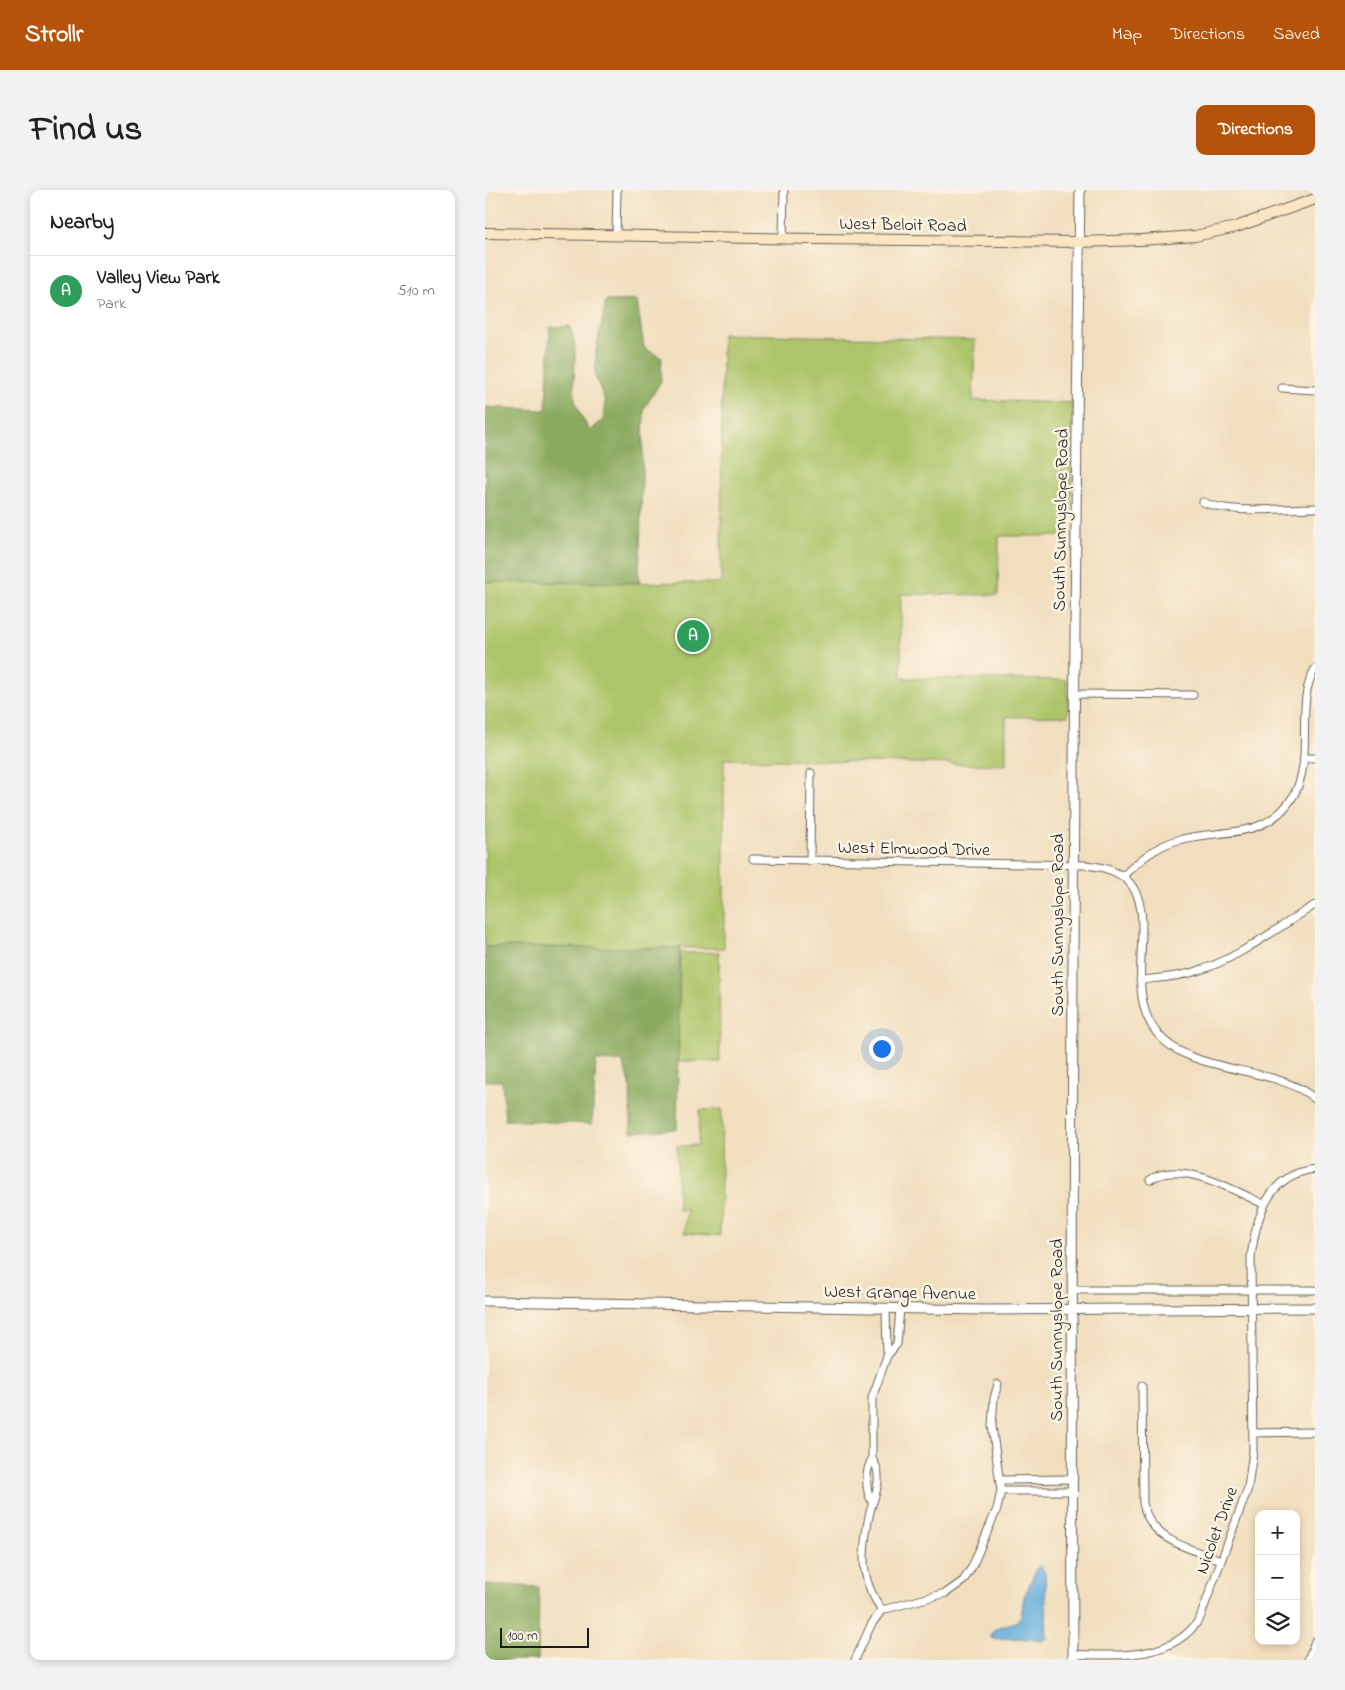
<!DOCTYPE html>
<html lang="en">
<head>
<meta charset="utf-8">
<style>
	body { margin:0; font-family:"Indie Flower",sans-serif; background:#f2f2f2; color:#222 }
	.controls { position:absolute; right:15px; bottom:15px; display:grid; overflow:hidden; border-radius:10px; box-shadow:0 2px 8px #0003 }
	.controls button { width:45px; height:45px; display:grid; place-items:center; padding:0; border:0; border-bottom:1px solid #e0e0e0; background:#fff; color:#222; font:25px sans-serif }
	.scale { position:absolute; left:15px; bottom:12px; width:89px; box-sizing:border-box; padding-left:5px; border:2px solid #1c1c1c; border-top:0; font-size:14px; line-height:18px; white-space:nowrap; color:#1c1c1c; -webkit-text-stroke:4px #fcf5e5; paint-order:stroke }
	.you { position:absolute; left:396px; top:858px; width:18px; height:18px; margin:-12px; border:4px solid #fff; border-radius:50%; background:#1a73e8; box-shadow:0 0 0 8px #1a73e833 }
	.badge { display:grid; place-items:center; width:32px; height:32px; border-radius:50%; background:#b45309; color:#fff; font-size:16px; font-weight:700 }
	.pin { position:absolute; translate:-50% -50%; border:2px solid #fff; box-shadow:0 1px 5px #0006 }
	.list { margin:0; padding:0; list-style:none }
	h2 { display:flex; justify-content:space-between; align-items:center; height:65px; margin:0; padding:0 20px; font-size:21px }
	h2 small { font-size:16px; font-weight:400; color:#767676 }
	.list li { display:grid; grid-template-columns:32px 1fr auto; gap:15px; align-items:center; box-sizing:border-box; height:70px; padding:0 20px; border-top:1px solid #e0e0e0 }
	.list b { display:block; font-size:19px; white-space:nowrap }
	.list p { margin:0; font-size:16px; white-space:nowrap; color:#767676 }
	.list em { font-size:16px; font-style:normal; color:#767676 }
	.icon { flex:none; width:28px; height:28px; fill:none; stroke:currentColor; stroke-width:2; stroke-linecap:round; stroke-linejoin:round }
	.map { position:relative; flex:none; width:830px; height:1470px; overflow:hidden; border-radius:10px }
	header { display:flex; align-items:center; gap:30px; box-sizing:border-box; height:70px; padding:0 25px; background:#b45309; color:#fff }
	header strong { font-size:24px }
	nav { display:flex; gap:28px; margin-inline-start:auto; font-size:18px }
	.intro { display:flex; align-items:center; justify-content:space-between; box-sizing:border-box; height:120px; padding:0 30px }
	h1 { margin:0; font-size:35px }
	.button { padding:12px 22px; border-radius:10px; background:#b45309; color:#fff; font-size:18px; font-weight:700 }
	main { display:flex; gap:30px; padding:0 30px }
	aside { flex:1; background:#fff; border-radius:10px; box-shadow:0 2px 8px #0003 }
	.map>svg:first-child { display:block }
	.green { fill:#adc56a; stroke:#647043 }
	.forest { fill:#8aaa5e; stroke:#53633d }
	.water { fill:#67afde; stroke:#42667d }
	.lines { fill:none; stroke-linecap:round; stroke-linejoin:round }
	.minor-casing { stroke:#676055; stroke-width:9 }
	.tertiary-casing { stroke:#676055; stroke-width:11 }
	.secondary-casing { stroke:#676055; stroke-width:12 }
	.minor { stroke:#fff; stroke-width:7 }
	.tertiary { stroke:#fff; stroke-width:9 }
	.secondary { stroke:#fbe6c3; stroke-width:10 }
	.labels { text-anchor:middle; stroke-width:5; stroke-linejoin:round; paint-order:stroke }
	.street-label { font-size:18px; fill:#1c1c1c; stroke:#fcf5e5 }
</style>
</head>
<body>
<header>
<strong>Strollr</strong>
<nav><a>Map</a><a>Directions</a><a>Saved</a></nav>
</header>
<div class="intro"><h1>Find us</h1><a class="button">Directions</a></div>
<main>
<aside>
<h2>Nearby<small></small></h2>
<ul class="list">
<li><span class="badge" style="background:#2e9e5b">A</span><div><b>Valley View Park</b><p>Park</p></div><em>510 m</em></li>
</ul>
</aside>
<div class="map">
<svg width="830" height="1470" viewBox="0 0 830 1470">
	<rect width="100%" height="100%" fill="#fcf5e5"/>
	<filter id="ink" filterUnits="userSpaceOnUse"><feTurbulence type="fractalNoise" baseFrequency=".02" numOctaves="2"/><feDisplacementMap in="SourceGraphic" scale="10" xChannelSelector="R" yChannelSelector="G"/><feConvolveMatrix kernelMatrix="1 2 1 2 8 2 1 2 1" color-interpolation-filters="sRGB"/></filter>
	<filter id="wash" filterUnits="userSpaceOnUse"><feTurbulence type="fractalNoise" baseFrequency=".0096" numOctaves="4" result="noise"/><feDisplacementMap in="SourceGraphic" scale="20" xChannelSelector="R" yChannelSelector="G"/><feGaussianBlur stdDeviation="1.12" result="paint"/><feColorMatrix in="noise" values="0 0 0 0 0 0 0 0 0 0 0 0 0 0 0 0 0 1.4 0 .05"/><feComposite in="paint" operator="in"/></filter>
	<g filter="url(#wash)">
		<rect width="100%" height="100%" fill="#f1debe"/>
		<path class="green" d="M237 144 490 150 488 210 588 213 585 346H514L513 405 416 404V488L582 490 583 526 521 527V575L239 569V758L0 757V392L236 393Z
			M234 762 235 872 192 871 195 763Z
			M237 919 235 1046 199 1043 202 1020H193L192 956 213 955 215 920Z"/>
		<path class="forest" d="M152 110 159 158 177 168 176 191 159 219 154 393 0 392V217L61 220 65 137 84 136C96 159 86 185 90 209 92 219 100 233 105 241L118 230 120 211 110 186 111 161 121 111Z
			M0 757 195 758 192 939 146 942 145 893 137 871H111L107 934 20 930 17 891H0Z
			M0 1394 54 1397 53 1470H0Z"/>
		<path class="water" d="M556 1376 560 1383 562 1448 556 1451 535 1448 507 1449 505 1445 511 1438 531 1432 536 1426 539 1407 552 1378Z"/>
	</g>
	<g filter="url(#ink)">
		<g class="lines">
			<defs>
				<path id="minor" d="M131 46 132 0
					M298 48 299 0
					M797 198 830 200
					M718 312C746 325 799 318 830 318
					M589 504 708 505
					M821 568H830
					M268 669 599 675C698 681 632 781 667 836 698 887 787 872 830 909
					M325 671 326 583
					M639 685C655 670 671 656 693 650 736 638 781 652 809 605 830 566 809 513 830 479
					M655 790C675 788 694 787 712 781 751 770 795 736 830 715
					M665 990C693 968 751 1001 778 1014
					M587 1100H830
					M401 1119 402 1166
					M657 1196 658 1313C665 1351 704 1358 736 1370
					M768 1243 830 1242
					M516 1290 588 1289
					M516 1301H588
					M387 1312C380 1300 380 1281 387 1269V1208L402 1166 412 1154 415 1119
					M397 1420 461 1403 478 1391 487 1377 512 1319 516 1301 507 1236 509 1208 513 1194
					M588 1464C633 1466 689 1470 715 1428L763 1298 768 1261 766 1067C771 1027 783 984 830 979
					M370 1470 386 1435 397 1420C389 1409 382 1394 380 1381 377 1365 382 1328 388 1312 393 1297 397 1282 387 1269
					M823 1470 830 1451"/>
				<path id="tertiary" d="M0 1111 499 1120 830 1118
					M588 1470C586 980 588 490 595 0"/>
				<path id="secondary" d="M0 43 332 49 595 52 656 50 710 46 751 37 830 9"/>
			</defs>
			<use href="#minor" class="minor-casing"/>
			<use href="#tertiary" class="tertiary-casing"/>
			<use href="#secondary" class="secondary-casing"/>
			<use href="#minor" class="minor"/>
			<use href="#tertiary" class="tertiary"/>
			<use href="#secondary" class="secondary"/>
		</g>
	</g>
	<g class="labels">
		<g class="street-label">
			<text transform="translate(418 34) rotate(1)" y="6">West Beloit Road</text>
			<text transform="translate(575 330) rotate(-89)" y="6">South Sunnyslope Road</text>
			<text transform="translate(429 658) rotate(1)" y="6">West Elmwood Drive</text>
			<text transform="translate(572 735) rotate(-90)" y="6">South Sunnyslope Road</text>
			<text transform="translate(415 1102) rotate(1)" y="6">West Grange Avenue</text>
			<text transform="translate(571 1140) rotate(-90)" y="6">South Sunnyslope Road</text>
			<text transform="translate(731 1340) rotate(-70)" y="6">Nicolet Drive</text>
		</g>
	</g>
</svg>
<div class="controls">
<button>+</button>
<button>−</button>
<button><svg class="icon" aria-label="layers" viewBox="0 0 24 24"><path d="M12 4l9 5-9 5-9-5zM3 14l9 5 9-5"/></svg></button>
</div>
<div class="scale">100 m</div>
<div class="you"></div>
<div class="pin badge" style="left:208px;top:446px;background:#2e9e5b">A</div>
</div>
</main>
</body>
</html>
